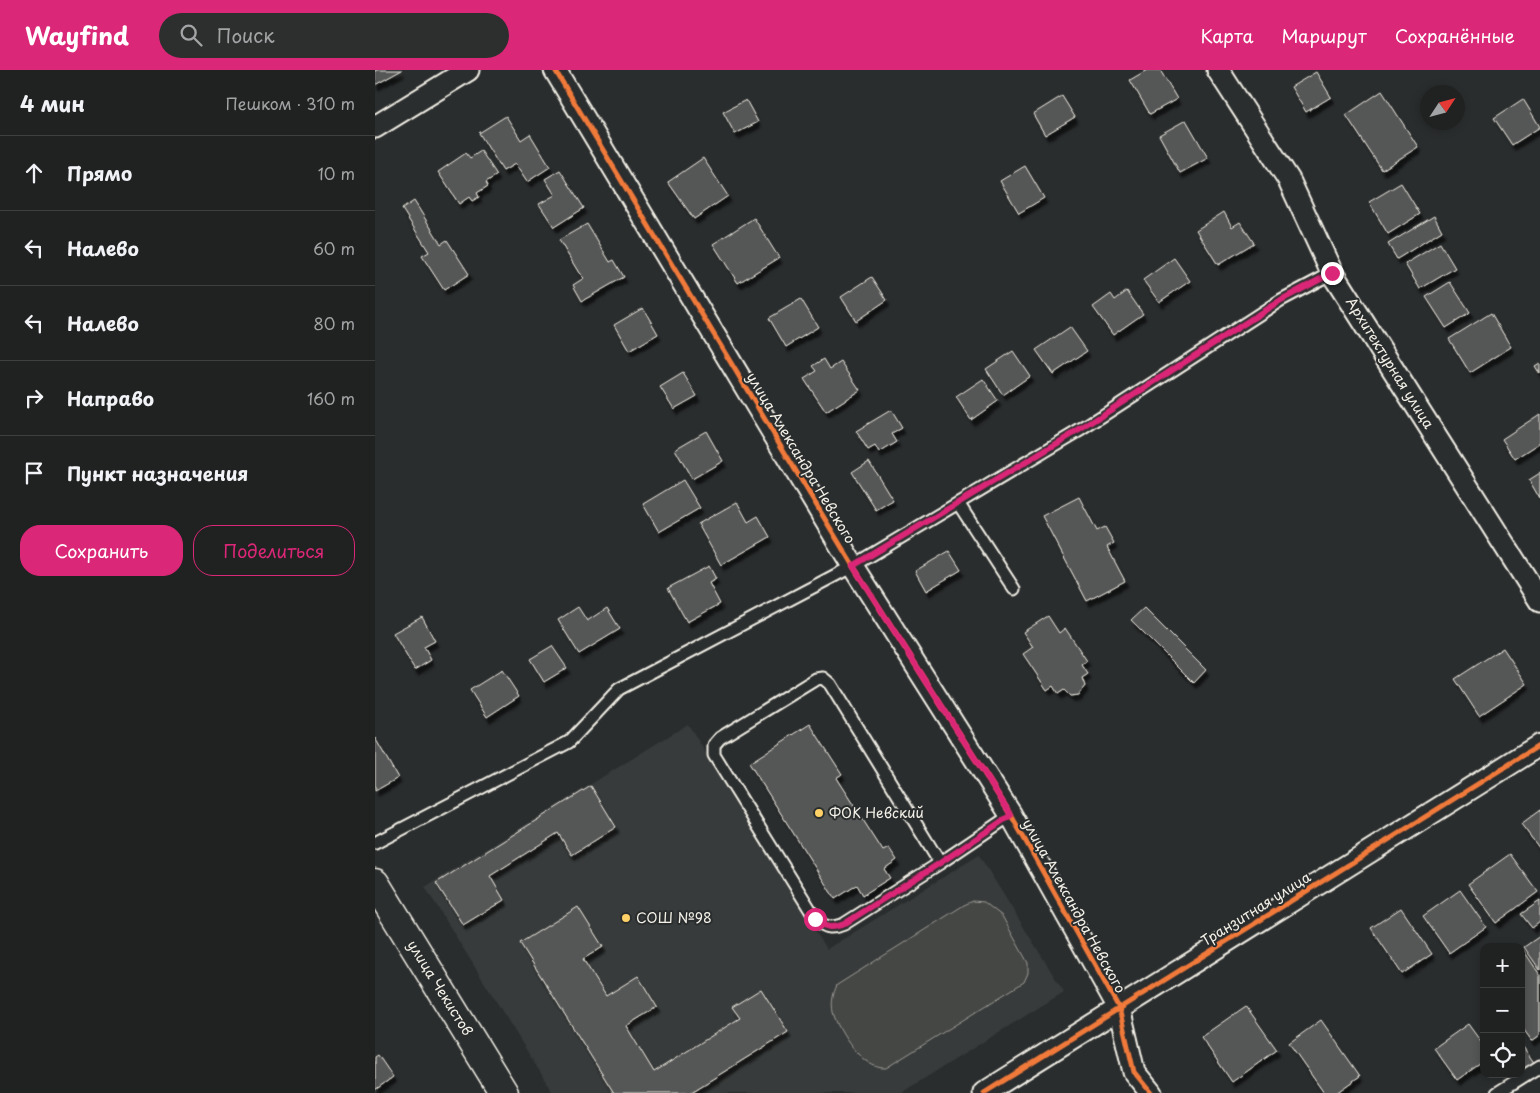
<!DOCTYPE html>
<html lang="ru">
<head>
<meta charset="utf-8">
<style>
	body { margin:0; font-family:"Playpen Sans",sans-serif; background:#2d2f2f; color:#f1f3f6 }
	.controls { position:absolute; right:15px; bottom:15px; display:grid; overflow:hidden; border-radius:10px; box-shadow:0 2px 8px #0003 }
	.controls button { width:45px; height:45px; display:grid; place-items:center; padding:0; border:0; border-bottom:1px solid #3d3f40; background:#202222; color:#f1f3f6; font:25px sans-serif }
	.compass { position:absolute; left:1045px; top:15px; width:45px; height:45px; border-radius:50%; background:#202222; box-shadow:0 2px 8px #0003; rotate:54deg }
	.stop { position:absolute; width:15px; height:15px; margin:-11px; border:4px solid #db2777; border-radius:50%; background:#fff }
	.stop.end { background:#db2777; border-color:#fff; box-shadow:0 1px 5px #0008 }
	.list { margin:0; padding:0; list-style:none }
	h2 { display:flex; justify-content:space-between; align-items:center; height:65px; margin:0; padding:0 20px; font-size:21px }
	h2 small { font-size:16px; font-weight:400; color:#a2a4a5 }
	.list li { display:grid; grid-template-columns:32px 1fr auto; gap:15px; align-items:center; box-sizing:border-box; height:75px; padding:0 20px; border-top:1px solid #3d3f40 }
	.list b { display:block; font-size:19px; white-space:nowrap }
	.list em { font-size:16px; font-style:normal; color:#a2a4a5 }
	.actions { display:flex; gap:10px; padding:15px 20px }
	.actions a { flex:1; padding:11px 0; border:1px solid #db2777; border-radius:20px; text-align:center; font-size:18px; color:#db2777 }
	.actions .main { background:#db2777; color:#fff }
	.icon { flex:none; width:28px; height:28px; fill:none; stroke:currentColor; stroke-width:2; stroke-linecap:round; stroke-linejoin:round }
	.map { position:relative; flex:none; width:1165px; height:1023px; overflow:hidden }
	header { display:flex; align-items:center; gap:30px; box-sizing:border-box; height:70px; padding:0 25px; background:#db2777; color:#fff }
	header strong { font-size:24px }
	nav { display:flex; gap:28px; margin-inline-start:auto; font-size:18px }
	.search { width:350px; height:45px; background:#2d2f2f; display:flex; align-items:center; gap:12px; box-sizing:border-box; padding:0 18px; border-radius:28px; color:#a2a4a5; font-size:19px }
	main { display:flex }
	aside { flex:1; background:#202222 }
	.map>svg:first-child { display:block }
	.built { fill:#373a3a }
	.grass { fill:#444645; stroke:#9c9c96 }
	.building { fill:#555756; stroke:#f4f1e8; filter:url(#shadow) }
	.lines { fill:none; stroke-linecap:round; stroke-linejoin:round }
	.service-casing { stroke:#f4f1e8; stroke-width:15 }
	.minor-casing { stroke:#f4f1e8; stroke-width:25 }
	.primary-casing { stroke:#f4f1e8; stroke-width:31 }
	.service { stroke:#2a2d2e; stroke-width:11 }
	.minor { stroke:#2a2d2e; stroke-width:21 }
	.primary { stroke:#2a2d2e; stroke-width:28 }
	.cycleway-casing { stroke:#2a2d2e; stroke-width:8 }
	.cycleway { stroke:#f17a3a; stroke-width:5 }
	.route { stroke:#db2777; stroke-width:6 }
	.poi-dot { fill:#ffd166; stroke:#2a2d2e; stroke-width:2 }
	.labels { text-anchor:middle; stroke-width:4; stroke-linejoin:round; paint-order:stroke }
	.street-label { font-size:14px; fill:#f4f1e8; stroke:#2a2d2e }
	.poi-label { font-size:14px; fill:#f4f1e8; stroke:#2a2d2e; text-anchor:start }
</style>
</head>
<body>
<header>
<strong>Wayfind</strong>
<div class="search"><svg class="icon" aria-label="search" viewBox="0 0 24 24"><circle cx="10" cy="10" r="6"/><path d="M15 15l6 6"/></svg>Поиск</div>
<nav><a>Карта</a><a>Маршрут</a><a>Сохранённые</a></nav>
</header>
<main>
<aside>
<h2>4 мин<small>Пешком · 310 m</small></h2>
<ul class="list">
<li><svg class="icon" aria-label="ahead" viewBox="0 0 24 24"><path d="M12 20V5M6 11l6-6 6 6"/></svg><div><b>Прямо</b></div><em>10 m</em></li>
<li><svg class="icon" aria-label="left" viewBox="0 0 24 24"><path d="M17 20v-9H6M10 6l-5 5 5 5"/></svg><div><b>Налево</b></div><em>60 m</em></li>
<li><svg class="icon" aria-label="left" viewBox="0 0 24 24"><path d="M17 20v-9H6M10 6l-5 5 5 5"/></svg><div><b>Налево</b></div><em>80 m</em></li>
<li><svg class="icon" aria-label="right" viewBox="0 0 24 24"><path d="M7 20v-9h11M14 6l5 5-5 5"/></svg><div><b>Направо</b></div><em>160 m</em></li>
<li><svg class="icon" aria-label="arrive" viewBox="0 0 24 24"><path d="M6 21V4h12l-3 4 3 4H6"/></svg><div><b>Пункт назначения</b></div></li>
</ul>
<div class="actions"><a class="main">Сохранить</a><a>Поделиться</a></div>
</aside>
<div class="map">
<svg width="1165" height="1023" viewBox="0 0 1165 1023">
	<defs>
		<filter id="shadow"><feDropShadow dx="3" dy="5.5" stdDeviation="1" flood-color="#0009"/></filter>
	</defs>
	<rect width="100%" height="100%" fill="#2a2d2e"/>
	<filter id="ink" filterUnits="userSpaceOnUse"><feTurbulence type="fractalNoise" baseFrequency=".02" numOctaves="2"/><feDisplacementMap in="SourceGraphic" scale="10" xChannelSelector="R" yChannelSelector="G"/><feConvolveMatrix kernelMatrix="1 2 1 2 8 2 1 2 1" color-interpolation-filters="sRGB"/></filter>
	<g filter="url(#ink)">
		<path class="built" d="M313 654 452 879 604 785 689 922 526 1023H178L50 817Z"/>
		<path class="grass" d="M598 831 609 832 627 846 653 893V903L649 912 511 998C488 1000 463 962 458 942 456 932 458 924 462 915L589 835Z"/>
		<path class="building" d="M0 0H27L0 15Z
			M772 0H785L802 29 775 44 755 10Z
			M941 2 956 27 931 42 916 17Z
			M1007 21 1043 77 1007 100 971 45Z
			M687 26 700 47 670 65 658 44Z
			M1148 29 1165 57 1137 75 1119 48Z
			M371 30 383 52 360 64 348 42Z
			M131 46 146 70 155 64 175 97 152 112 140 94 128 101 104 63Z
			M811 50 833 88 805 103 784 65Z
			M106 81 122 105 111 112 113 116 102 123 104 127 97 131 94 127 84 134 63 102 91 83 95 88Z
			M328 88 353 126 319 149 293 112Z
			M650 96 669 128 644 143 625 111Z
			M185 100 209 138 179 157 164 134 180 125 170 109Z
			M1026 113 1045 144 1013 164 994 132Z
			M39 131 66 174 72 170 94 204 69 220 47 186 54 182 27 139Z
			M849 142 857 157 865 152 879 173 843 195 821 160Z
			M1059 146 1067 161 1022 189 1013 174Z
			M379 148 404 188 363 213 338 174Z
			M212 154 235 192 239 190 249 207 207 231 198 215 209 208 204 203 184 170Z
			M1065 173 1080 198 1045 219 1030 194Z
			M799 188 815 211 784 232 768 210Z
			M497 207 512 230 481 251 466 227Z
			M1075 212 1095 243 1071 258 1051 227Z
			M752 221 768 244 738 265 718 237 736 224 740 230Z
			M426 229 443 257 411 277 394 248Z
			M268 238 283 264 254 281 239 255Z
			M1116 243 1136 277 1095 303 1074 269Z
			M695 257 712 281 678 304 661 280Z
			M638 281 655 306 628 325 611 299Z
			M449 289 455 299 466 292 485 320 451 342 429 309 442 301 438 296Z
			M1165 293V304L1160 296Z
			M308 303 322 326 299 339 285 317Z
			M608 309 623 331 596 350 581 327Z
			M516 340 527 358 517 364 522 372 504 383 500 376 493 380 481 361Z
			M1165 344V373L1140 389 1127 369Z
			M331 361 348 391 317 409 300 379Z
			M494 391 518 430 501 440 477 402Z
			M1165 403V429L1154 410Z
			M308 410 325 438 284 462 268 434Z
			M704 427 722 461 730 457 739 473 732 477 750 511 712 531 667 446Z
			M362 432 373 452 383 446 395 467 346 495 323 454Z
			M574 481 586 500 551 521 540 501Z
			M334 496 341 509 334 513 345 534 312 552 293 518Z
			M203 537 212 551 232 538 245 559 204 584 183 550Z
			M769 538 831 600 819 613 756 550Z
			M673 546 684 563 690 558 712 591 707 595 713 604 707 608 710 616 703 625 695 626 689 620 683 624 678 616 672 620 648 584 658 577 648 562Z
			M47 547 60 571 49 577 56 590 40 600 18 563Z
			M177 576 192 598 169 612 155 589Z
			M1128 578 1152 614 1104 646 1080 609Z
			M127 600 144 626 112 647 95 620Z
			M435 654 467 704 461 708 508 781 514 778 522 790 509 799 515 808 488 825 482 815 460 829 374 693Z
			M0 668 23 708 0 721Z
			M216 716 241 757 197 785 183 763 115 806 129 830 88 855 61 813Z
			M1165 740V779L1146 754Z
			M1135 784 1163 822 1121 853 1093 814Z
			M1085 820 1111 857 1074 883 1048 846Z
			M1165 831V852L1157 858 1146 844Z
			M203 837 228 877 208 889 231 926 263 906 282 937 251 956 279 1002 365 948 357 937 386 919 413 962 315 1023H239L145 873Z
			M1026 838 1057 884 1027 904 996 858Z
			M1165 866V900L1149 877Z
			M1147 878 1165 905V965L1157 971 1146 956Z
			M871 936 902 980 857 1012 826 967Z
			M946 950 985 1006 961 1023H949L914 973Z
			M1093 954 1109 976V991L1082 1010 1059 978Z
			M1146 974 1160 994 1136 1012 1131 1004H1146Z
			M3 985 18 1007 0 1020V987Z"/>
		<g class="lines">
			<defs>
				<path id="service" d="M583 433 639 519
					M0 773 194 672 244 619 478 496 707 359 906 230 957 203
					M565 793 455 614 448 608 441 609 345 668 339 675V685L441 849C450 858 456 859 469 854L565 793 636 745
					M1122 1023 1165 996"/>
				<path id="minor" d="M180 0 478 496 636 745 744 938 759 1002 776 1023
					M843 0 914 110 957 203 1165 531
					M0 57 93 0
					M609 1023 1165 675"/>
				<path id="primary" d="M0 813 129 1023"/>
			</defs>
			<use href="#service" class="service-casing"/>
			<use href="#minor" class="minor-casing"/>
			<use href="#primary" class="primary-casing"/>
			<use href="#service" class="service"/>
			<use href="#minor" class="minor"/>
			<use href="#primary" class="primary"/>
			<defs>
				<path id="cycleway" d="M180 0 478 496 636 745 744 938 759 1002 776 1023
					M609 1023 1165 675"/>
			</defs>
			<use href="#cycleway" class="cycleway-casing"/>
			<use href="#cycleway" class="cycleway"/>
		</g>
	</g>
	<g class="lines" filter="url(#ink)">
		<path class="route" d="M440 849C450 858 456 859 469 854L565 793 636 745 478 496 706 359 906 230 957 203"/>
	</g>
	<g class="poi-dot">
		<circle cx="444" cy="743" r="5"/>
		<circle cx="251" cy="848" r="5"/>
	</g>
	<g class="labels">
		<g class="street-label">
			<text transform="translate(1015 293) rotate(58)" y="5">Архитектурная улица</text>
			<text transform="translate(426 388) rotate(59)" y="5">улица Александра Невского</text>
			<text transform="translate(699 836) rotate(61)" y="5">улица Александра Невского</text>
			<text transform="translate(881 839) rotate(-32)" y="5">Транзитная улица</text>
			<text transform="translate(65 918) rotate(58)" y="5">улица Чекистов</text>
		</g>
		<g class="poi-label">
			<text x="454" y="748">ФОК Невский</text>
			<text x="261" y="853">СОШ №98</text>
		</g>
	</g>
</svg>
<div class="controls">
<button>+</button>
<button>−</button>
<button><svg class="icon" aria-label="locate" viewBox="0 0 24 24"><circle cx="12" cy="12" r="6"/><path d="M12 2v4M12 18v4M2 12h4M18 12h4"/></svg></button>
</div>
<svg class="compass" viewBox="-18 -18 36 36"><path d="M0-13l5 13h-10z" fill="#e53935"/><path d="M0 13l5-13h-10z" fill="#a2a4a5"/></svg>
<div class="stop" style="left:440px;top:849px"></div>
<div class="stop end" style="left:957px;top:203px"></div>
</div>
</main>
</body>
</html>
